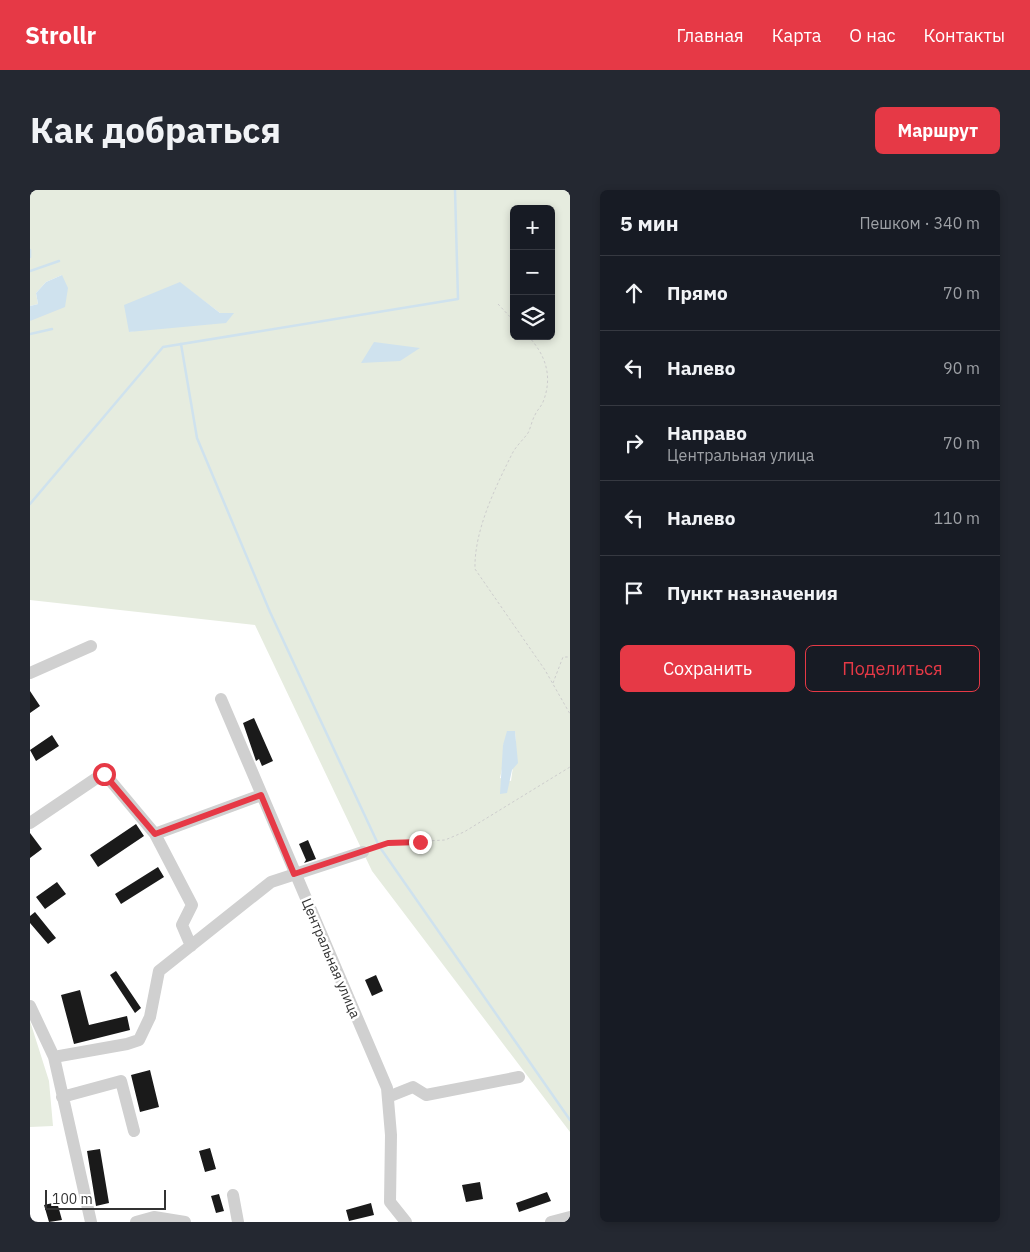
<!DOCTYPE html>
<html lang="ru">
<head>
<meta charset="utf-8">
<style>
	body { margin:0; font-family:"IBM Plex Sans",sans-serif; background:#242831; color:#f1f3f6 }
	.controls { position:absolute; right:15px; top:15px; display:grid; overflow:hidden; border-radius:8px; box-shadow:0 2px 8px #0003 }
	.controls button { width:45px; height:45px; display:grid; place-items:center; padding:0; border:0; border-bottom:1px solid #363941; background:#171b24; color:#f1f3f6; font:25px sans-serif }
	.scale { position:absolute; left:15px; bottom:12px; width:121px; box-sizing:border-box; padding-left:5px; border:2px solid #333; border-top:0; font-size:14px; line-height:18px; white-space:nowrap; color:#333; -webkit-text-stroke:4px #fff; paint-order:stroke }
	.stop { position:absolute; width:15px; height:15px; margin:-11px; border:4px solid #e63946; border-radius:50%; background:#fff }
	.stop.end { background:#e63946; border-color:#fff; box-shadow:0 1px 5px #0008 }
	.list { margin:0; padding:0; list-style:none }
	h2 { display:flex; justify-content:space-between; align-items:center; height:65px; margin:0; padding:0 20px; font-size:21px }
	h2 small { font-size:16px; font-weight:400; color:#9ea1a6 }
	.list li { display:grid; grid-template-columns:32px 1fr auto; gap:15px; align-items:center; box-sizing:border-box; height:75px; padding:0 20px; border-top:1px solid #363941 }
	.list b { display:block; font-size:19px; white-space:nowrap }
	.list p { margin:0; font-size:16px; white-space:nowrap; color:#9ea1a6 }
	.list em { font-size:16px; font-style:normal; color:#9ea1a6 }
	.actions { display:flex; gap:10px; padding:15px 20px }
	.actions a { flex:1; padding:11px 0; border:1px solid #e63946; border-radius:8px; text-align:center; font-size:18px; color:#e63946 }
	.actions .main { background:#e63946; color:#fff }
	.icon { flex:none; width:28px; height:28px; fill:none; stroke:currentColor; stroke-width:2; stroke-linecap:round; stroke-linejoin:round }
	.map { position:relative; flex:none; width:540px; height:1032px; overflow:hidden; border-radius:8px }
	header { display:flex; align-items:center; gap:30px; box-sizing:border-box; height:70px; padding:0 25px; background:#e63946; color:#fff }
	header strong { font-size:24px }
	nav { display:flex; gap:28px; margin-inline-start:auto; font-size:18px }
	.intro { display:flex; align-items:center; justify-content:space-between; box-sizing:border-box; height:120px; padding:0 30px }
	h1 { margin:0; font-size:35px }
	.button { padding:12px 22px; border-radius:8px; background:#e63946; color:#fff; font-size:18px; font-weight:700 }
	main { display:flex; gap:30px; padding:0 30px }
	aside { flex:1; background:#171b24; border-radius:8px; box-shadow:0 2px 8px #0003 }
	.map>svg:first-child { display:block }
	.green { fill:#e6ecdf; fill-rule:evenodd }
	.water { fill:#cfe2ee }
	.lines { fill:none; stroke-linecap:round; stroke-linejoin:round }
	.stream { stroke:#cfe2ee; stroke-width:2.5 }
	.building { fill:#1a1a1a }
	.path { stroke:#cdcdcd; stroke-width:1; stroke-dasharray:2.5 2.5; stroke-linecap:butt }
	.minor { stroke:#d0d0d0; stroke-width:12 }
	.route { stroke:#e63946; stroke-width:6 }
	.labels { text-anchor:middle; stroke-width:5; stroke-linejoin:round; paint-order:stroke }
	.street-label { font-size:14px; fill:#333; stroke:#fff }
</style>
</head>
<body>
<header>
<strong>Strollr</strong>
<nav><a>Главная</a><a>Карта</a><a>О нас</a><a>Контакты</a></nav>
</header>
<div class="intro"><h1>Как добраться</h1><a class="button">Маршрут</a></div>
<main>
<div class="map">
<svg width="540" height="1032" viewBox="0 0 540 1032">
	<rect width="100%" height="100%" fill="#fff"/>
	<path class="green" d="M0 0H540V942L342 681 225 435 0 410V131L32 85 16 92 6 103 8 114 0 116ZM484 19H521V146H484ZM150 93 190 123H203L99 142ZM485 541 486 555 481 591 470 588 474 570 473 555Z
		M0 831 19 891 23 936 0 937Z"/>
	<path class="water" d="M32 85 38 98 35 117 0 131V116L8 114 6 103 16 92Z
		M150 92 190 123H204L196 133 99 142 94 115Z
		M344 152 390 158 370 171 331 173Z
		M477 541H485L488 573 482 580 477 603 470 604 473 555Z"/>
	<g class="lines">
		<path class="stream" d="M0 60V67
			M0 81 29 71
			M0 144 22 139
			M151 154 167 248 240 422 349 656 540 930
			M0 314 133 157 428 109 425 0"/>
	</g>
	<path class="building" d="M0 501 10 516 0 523Z
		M224 528 243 571 232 576 229 569 226 571 213 533Z
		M22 545 29 556 6 571 0 560Z
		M106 634 114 646 68 677 60 665Z
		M0 643 12 659 0 668Z
		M278 650 286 669 274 673 276 670 269 654Z
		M128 677 134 687 91 714 85 704Z
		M27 692 36 704 15 719 6 707Z
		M5 722 26 748 18 754 0 733V726Z
		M86 781 111 818 105 823 80 785Z
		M346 785 353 801 342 806 335 790Z
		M50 800 59 835 97 826 100 840 44 854 31 805Z
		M120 880 129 917 110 922 101 885Z
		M180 958 186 979 175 982 169 961Z
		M70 959 79 1013 66 1016 57 961Z
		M450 992 453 1009 436 1012 432 995Z
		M517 1002 521 1011 489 1022 486 1013Z
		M189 1004 194 1021 186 1023 181 1006Z
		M27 1012 32 1030 19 1032 14 1015Z
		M341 1013 344 1025 319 1031 316 1020Z"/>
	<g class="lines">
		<path class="path" d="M468 114 484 131
			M498 146C516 165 523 187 513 212 511 217 507 220 505 225 502 230 501 237 498 243 493 250 486 256 482 264 465 298 444 341 445 379L515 480 540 524
			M523 493 533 467H540
			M343 658 359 653 415 650 434 642 540 577"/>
		<path class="minor" d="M0 483 61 456
			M191 509 357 898 361 945 360 1012 376 1032
			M0 633 74 583 125 644
			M161 756 152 735 162 715 125 644 231 605
			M0 816 24 867 61 1032
			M24 867 97 854 109 850 120 827 129 781 241 692 333 662
			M32 907 91 891 104 941
			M358 907 383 897 396 905 489 887
			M203 1005 208 1032
			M106 1032 124 1027 155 1032
			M521 1032 540 1027"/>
	</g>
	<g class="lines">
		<path class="route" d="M74 584 125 644 231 605 264 684 358 653 390 652"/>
	</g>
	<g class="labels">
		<g class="street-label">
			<text transform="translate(301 768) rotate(67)" y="5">Центральная улица</text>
		</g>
	</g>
</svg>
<div class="controls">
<button>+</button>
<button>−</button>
<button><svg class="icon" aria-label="layers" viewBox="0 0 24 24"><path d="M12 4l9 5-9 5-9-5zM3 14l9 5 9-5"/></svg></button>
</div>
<div class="scale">100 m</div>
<div class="stop" style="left:74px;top:584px"></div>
<div class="stop end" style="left:390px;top:652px"></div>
</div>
<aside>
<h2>5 мин<small>Пешком · 340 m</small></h2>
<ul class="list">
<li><svg class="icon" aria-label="ahead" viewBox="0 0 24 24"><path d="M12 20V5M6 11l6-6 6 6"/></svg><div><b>Прямо</b></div><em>70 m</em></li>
<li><svg class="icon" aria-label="left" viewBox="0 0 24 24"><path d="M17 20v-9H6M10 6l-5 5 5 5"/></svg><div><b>Налево</b></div><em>90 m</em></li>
<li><svg class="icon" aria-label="right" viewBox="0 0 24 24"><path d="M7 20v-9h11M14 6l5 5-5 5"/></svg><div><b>Направо</b><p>Центральная улица</p></div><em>70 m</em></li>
<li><svg class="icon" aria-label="left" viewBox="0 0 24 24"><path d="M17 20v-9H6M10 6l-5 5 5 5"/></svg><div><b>Налево</b></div><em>110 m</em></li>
<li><svg class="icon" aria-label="arrive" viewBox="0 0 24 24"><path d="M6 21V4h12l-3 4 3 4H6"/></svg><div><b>Пункт назначения</b></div></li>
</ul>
<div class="actions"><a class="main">Сохранить</a><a>Поделиться</a></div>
</aside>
</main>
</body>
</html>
